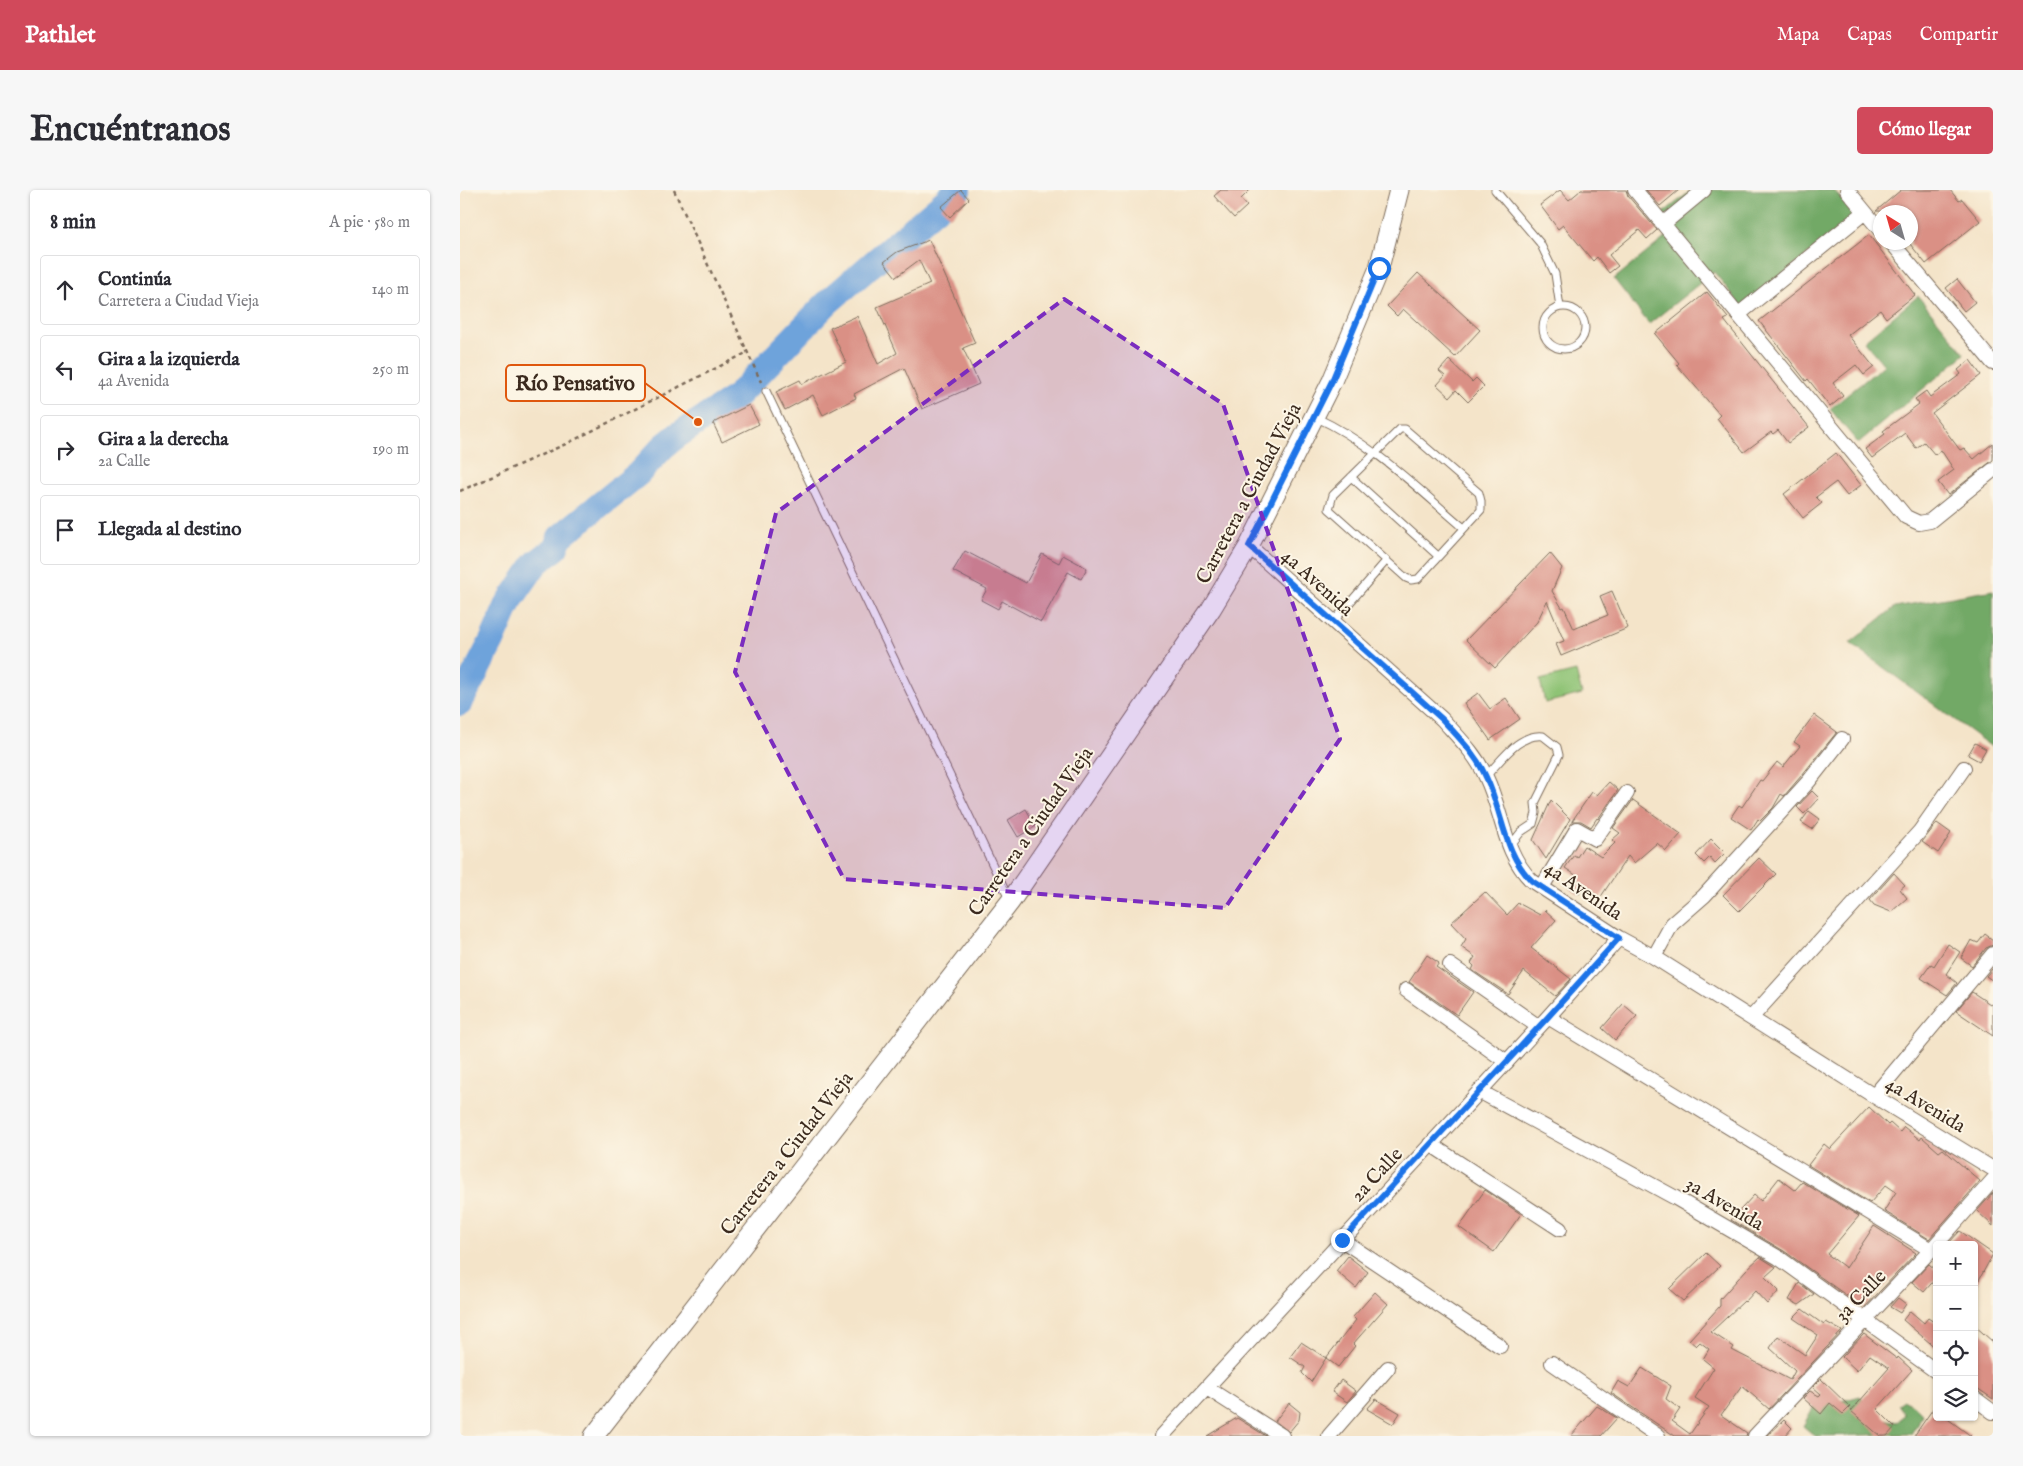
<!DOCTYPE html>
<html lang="es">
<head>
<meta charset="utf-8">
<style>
	body { margin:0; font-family:"IM FELL English",serif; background:#f7f7f7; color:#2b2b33 }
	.controls { position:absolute; right:15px; bottom:15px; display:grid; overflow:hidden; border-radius:5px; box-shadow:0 1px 4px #0004 }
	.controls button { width:45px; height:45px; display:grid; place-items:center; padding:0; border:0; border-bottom:1px solid #e1e1e2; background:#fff; color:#2b2b33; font:25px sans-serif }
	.compass { position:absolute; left:1413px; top:15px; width:45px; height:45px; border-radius:50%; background:#fff; box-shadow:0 1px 4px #0004; rotate:323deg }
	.stop { position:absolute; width:15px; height:15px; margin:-11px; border:4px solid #1a73e8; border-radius:50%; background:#fff }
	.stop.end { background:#1a73e8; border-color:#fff; box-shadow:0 1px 5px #0008 }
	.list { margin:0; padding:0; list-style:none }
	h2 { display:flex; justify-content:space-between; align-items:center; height:65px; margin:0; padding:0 20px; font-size:21px }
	h2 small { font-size:16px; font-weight:400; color:#7c7c81 }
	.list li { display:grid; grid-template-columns:32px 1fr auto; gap:15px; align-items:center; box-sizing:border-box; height:70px; margin:0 10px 10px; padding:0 10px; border:1px solid #e1e1e2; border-radius:5px }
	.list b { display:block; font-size:19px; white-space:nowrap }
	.list p { margin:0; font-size:16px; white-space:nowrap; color:#7c7c81 }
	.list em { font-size:16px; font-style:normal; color:#7c7c81 }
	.icon { flex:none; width:28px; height:28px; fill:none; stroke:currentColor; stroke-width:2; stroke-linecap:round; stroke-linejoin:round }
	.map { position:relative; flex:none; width:1533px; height:1246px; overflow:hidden; border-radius:5px }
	header { display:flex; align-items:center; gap:30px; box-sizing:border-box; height:70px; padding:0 25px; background:#d1495b; color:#fff }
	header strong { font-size:24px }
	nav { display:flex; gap:28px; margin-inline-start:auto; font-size:18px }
	.intro { display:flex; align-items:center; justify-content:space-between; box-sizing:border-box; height:120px; padding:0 30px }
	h1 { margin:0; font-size:35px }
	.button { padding:12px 22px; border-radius:5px; background:#d1495b; color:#fff; font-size:18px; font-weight:700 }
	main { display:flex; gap:30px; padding:0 30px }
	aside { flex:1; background:#fff; border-radius:5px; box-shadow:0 1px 4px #0004 }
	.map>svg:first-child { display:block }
	.green { fill:#8ec375; stroke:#64764a }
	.forest { fill:#72a966; stroke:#566a42 }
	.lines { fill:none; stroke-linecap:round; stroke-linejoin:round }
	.river { stroke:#6ea3db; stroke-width:26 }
	.building { fill:#da9085 }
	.lane-casing { stroke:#7c6b5a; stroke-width:9 }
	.street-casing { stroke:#7c6b5a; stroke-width:16 }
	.secondary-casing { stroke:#7c6b5a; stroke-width:21 }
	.path { stroke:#7c6b5a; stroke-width:2.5; stroke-dasharray:4 4; stroke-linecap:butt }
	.lane { stroke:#fff; stroke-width:7 }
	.street { stroke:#fff; stroke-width:14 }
	.secondary { stroke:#fff; stroke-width:19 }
	.route { stroke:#1a73e8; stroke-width:6 }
	.marked { fill:#7b2cbf; fill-opacity:0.2; stroke:#7b2cbf; stroke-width:4; stroke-dasharray:10 6; stroke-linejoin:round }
	.labels { text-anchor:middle; stroke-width:4; stroke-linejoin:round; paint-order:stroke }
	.street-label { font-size:20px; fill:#3b2a1e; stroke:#fcf5e5 }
	.leader { fill:none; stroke:#df570d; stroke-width:2 }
	.callout-dot { fill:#df570d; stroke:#fcf5e5; stroke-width:2 }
	.callout { fill:#fcf5e5; stroke:#df570d; stroke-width:2 }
	.callout-label { font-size:21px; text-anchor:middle; font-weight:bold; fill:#3b2a1e }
</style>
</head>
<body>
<header>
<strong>Pathlet</strong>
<nav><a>Mapa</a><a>Capas</a><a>Compartir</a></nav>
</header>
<div class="intro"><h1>Encuéntranos</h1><a class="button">Cómo llegar</a></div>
<main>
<aside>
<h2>8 min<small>A pie · 580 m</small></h2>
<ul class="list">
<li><svg class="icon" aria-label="ahead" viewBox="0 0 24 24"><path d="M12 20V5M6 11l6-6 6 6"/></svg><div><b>Continúa</b><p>Carretera a Ciudad Vieja</p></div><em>140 m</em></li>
<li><svg class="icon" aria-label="left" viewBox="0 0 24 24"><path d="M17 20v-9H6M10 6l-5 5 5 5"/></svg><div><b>Gira a la izquierda</b><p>4a Avenida</p></div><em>250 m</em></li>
<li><svg class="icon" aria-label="right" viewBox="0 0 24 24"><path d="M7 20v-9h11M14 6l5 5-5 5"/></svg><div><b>Gira a la derecha</b><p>2a Calle</p></div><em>190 m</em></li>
<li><svg class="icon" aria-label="arrive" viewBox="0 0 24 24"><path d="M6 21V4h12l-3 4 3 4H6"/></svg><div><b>Llegada al destino</b></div></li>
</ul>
</aside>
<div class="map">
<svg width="1533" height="1246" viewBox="0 0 1533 1246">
	<rect width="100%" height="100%" fill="#fcf5e5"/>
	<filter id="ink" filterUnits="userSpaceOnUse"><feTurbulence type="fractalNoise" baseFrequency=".02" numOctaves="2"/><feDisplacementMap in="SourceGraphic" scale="10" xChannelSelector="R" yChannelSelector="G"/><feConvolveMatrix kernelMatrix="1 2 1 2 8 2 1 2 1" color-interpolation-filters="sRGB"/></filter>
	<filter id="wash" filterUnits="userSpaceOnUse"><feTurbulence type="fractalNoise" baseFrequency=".0096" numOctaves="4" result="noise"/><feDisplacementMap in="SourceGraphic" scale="20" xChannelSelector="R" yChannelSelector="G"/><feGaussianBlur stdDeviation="1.12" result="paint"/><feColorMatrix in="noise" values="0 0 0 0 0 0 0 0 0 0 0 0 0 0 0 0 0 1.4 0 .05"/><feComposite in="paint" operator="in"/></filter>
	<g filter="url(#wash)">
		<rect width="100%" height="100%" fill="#f4e4c9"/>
		<path class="green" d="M1116 481 1122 504 1085 513 1080 490Z"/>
		<path class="forest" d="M1232 0H1374L1395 27 1282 117 1254 82 1189 134 1154 89 1216 39 1203 23Z
			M1458 106 1505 164 1398 253 1370 219 1424 175 1404 151Z
			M1533 400V558L1390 453 1435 417Z
			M1361 1203 1371 1214 1400 1206 1419 1228 1438 1232 1444 1224 1438 1215 1444 1211 1454 1216 1463 1225 1451 1244 1355 1246 1343 1236Z"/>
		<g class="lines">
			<path class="river" d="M0 513 32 451 49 412 76 373 95 359 100 347 178 284 204 256 218 245 275 208 367 113 498 0"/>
		</g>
		<g id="blocks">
			<path class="building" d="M501 0 509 9 490 27 481 17Z
				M761 0H790L781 9 787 16 774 28 754 6Z
				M1100 0 1109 10 1121 0H1166L1168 6 1197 40 1187 49 1179 40 1149 65 1158 76 1149 83 1137 67 1133 71 1103 35 1098 39 1080 15Z
				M1186 0H1219L1200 16Z
				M1441 0H1490L1499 11 1502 9 1520 31 1466 74 1450 54V22L1416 21Z
				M1409 45 1455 105 1426 128 1420 120 1388 145 1414 177 1404 185 1396 175 1373 193 1383 206 1370 217 1348 189 1346 191 1299 131Z
				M469 50 515 153 503 158 519 194 462 219 444 178 394 204 396 208 363 225 353 205 325 220 316 202 340 190 342 194 386 172 370 138 397 126 418 174 437 163 417 117 470 94 459 70 436 87 424 72 437 62Z
				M958 83 1020 140 995 167 943 119 937 126 927 116Z
				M1497 89 1515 112 1504 121 1486 98Z
				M1247 102 1268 128 1264 130 1349 237 1328 253 1318 240 1313 244 1311 242 1284 262 1257 228 1260 225 1217 175 1219 173 1195 144Z
				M989 170 1012 192 1016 188 1024 196 1008 212 996 200 990 207 977 195 985 186 979 181Z
				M1510 170 1521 185 1472 223 1500 260 1504 258 1514 269 1533 253V270L1488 305 1478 292 1494 280 1481 260 1475 265 1464 252 1456 258 1445 243 1412 268 1405 259 1425 244 1423 241 1459 214 1455 209 1466 201 1470 207 1501 184 1498 180Z
				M289 215 299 234 262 252 253 233Z
				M1376 263 1401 295 1387 306 1376 292 1356 307 1362 313 1343 328 1324 304Z
				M505 361 566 393 582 364 599 373 603 365 627 378 621 389 608 382 581 432 542 411 538 419 521 410 527 399 493 381Z
				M1090 363 1102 378 1092 401 1102 418 1104 417 1114 439 1148 425 1140 406 1152 401 1168 438 1101 466 1096 454 1104 451 1087 411 1077 432 1035 478 1006 450Z
				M1018 503 1030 519 1046 508 1060 529 1030 550 1004 513Z
				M1354 525 1377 542 1342 585 1324 606 1321 604 1313 618 1300 631 1298 629 1291 640 1271 627 1279 615 1282 617 1300 590 1302 591 1317 572 1323 577 1340 556 1334 552Z
				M1515 553 1526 559 1519 571 1508 565Z
				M1149 592 1158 600 1138 629 1137 628 1131 637 1121 631H1112L1132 602 1137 605Z
				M1352 601 1359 608 1344 624 1337 617Z
				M1091 610 1110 629 1086 669 1073 650Z
				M1173 610 1221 644 1206 661 1197 653 1174 673 1168 666 1140 708 1124 697 1119 704 1110 698 1117 686 1105 678 1114 665 1117 667 1124 656 1141 667 1155 653 1152 650 1160 643 1153 638Z
				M566 619 576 636 558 647 548 630Z
				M1349 621 1360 629 1352 639 1341 632Z
				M1477 633 1491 643 1478 663 1462 652Z
				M1251 649 1265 663 1255 673 1250 667 1244 673 1236 665Z
				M1299 668 1316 684 1279 721 1263 705Z
				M1434 683 1445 695 1440 699 1447 708 1431 722 1414 715 1410 710Z
				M1025 702 1047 725 1058 713 1080 725 1085 720 1096 730 1071 758 1111 789 1095 806 1064 781 1048 804 1012 780 1014 776 1011 773 1015 767 1001 757 1006 749 991 733Z
				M1525 744 1533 750V755L1526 758 1512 776 1501 768 1511 750 1518 753Z
				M1488 754 1500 762 1486 784 1497 793 1487 805 1461 788 1471 774 1474 776Z
				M967 765 979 773 976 777 1013 802 997 825 949 792Z
				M1533 778V791L1526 786Z
				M1512 802 1533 816V846L1496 821Z
				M1163 814 1177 826 1155 850 1142 838Z
				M1409 917 1428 935 1430 933 1440 942 1444 937 1460 950 1462 947 1479 962 1483 959 1520 991 1469 1049 1424 1021 1436 1002 1426 995 1410 1013 1348 975 1364 954 1370 959Z
				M1319 988 1335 1000 1342 992 1399 1026 1367 1064 1386 1078 1414 1036 1456 1063 1404 1118 1324 1061 1271 1030 1294 1005 1301 1011Z
				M1025 1000 1061 1024 1034 1062 999 1037Z
				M1533 1003V1036L1517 1021Z
				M1500 1041 1533 1064 1514 1099V1055H1487Z
				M1246 1063 1260 1076 1223 1111 1209 1099Z
				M888 1066 908 1082 896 1098 876 1081Z
				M1300 1067 1316 1077 1305 1087 1319 1101 1307 1114 1295 1101 1285 1112 1284 1111 1251 1142 1274 1157 1272 1160 1330 1190 1335 1181 1310 1158 1318 1146 1345 1165 1358 1145 1333 1128 1342 1119 1364 1135 1366 1132 1382 1141 1309 1219 1282 1196 1261 1225 1287 1243 1286 1246H1215L1151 1203 1158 1191 1169 1197 1182 1178 1211 1196 1206 1209 1220 1219 1212 1231 1230 1244 1249 1217 1235 1208 1254 1178 1243 1169 1249 1159 1240 1152 1236 1156 1229 1150 1260 1116V1109L1286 1080Z
				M1469 1074 1477 1081V1087L1464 1102 1452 1092Z
				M1339 1093 1354 1104 1339 1115 1329 1110Z
				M915 1102 928 1114 893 1154 895 1156 878 1177 866 1168 896 1130 893 1127Z
				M1438 1108 1446 1114 1440 1123 1430 1117Z
				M1450 1121 1464 1133 1468 1128 1477 1134V1159L1443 1130Z
				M1514 1135 1533 1152V1209L1514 1196Z
				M1404 1144 1437 1169 1438 1167 1452 1180 1417 1219 1435 1237 1427 1246H1420L1391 1221 1429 1178 1410 1165 1397 1181 1382 1167Z
				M841 1152 866 1168 851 1192 842 1183 845 1177 830 1167Z
				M1361 1189 1390 1217 1383 1224 1370 1213 1361 1224 1343 1208 1350 1201 1359 1206 1361 1204 1353 1197Z
				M881 1190 896 1201 887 1212 872 1202Z
				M916 1209 940 1223 933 1234 907 1219Z
				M829 1213 840 1222 839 1230 829 1242 815 1231Z
				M1477 1213V1227H1485L1511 1246H1454Z
				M1137 1216 1157 1228 1141 1246H1111Z
				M777 1228 806 1246H747Z
				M1324 1230 1332 1238 1325 1246H1307Z"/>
		</g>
	</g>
	<g filter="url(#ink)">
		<use href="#blocks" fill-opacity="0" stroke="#7c6b5a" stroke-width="1"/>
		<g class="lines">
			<defs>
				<path id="lane" d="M1035 0 1080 53 1095 84 1100 117
					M1083 138a21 21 0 1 1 42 0a21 21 0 1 1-42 0Z
					M306 201 549 709
					M855 227C912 253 957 298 1004 338
					M940 239H945L1019 303 1021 311V320L958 389 951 390 946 388 869 319 873 305Z
					M891 287 978 366
					M873 432 926 371
					M1026 586C1041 571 1059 543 1083 546L1097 557 1099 565 1075 613 1076 623 1073 634 1061 642 1050 656"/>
				<path id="street" d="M1175 0 1446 327 1459 333 1470 331 1533 280
					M1387 0 1420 40
					M1203 34 1244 0
					M1431 52 1533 173
					M1279 124 1405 22
					M789 356 982 529C998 547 1016 564 1026 587 1043 622 1043 663 1072 691L1159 748 1194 767 1414 906 1533 979
					M1082 697 1117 639 1135 649 1167 603
					M1194 767 1212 734 1244 706 1349 591 1382 549
					M990 775 1079 837
					M946 800 1047 872
					M1088 827 1471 1060
					M1291 828 1460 641 1504 578
					M1019 901 1214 1007 1319 1068 1477 1182
					M1414 906 1533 764
					M970 954 1100 1039
					M882 1050 1040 1156
					M1092 1173 1198 1246
					M747 1198 822 1246
					M1514 1208 1533 1222
					M702 1246 1088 827 1159 748
					M869 1246 928 1178
					M1295 1246 1471 1060 1533 990"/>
				<path id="secondary" d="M134 1246 550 712 751 419 789 356 872 191 919 78 939 0"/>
			</defs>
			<use href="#lane" class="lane-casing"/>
			<use href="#street" class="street-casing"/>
			<use href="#secondary" class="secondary-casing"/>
			<path class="path" d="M214 0 301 192
				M0 301 108 253 288 162"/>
			<use href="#lane" class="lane"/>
			<use href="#street" class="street"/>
			<use href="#secondary" class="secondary"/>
		</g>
	</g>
	<g class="lines" filter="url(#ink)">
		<path class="route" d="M882 1050 1088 827 1159 748 1072 691C1043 663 1043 622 1026 587 1016 564 998 547 982 529L789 356 872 191 919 78"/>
	</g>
	<path class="marked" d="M604 109 763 214 880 549 765 718 384 689 275 482 316 323Z"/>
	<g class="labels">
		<g class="street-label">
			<text transform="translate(788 303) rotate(-62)" y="7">Carretera a Ciudad Vieja</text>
			<text transform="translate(858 392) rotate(42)" y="7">4a Avenida</text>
			<text transform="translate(570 641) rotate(-55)" y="7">Carretera a Ciudad Vieja</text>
			<text transform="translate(1124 700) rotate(34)" y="7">4a Avenida</text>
			<text transform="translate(1466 914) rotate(31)" y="7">4a Avenida</text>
			<text transform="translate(326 963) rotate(-52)" y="7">Carretera a Ciudad Vieja</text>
			<text transform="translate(916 984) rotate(-47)" y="7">2a Calle</text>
			<text transform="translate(1265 1013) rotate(30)" y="7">3a Avenida</text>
			<text transform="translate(1400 1105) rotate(-46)" y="7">3a Calle</text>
		</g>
	</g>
	<path class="leader" d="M238 232L185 193"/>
	<circle class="callout-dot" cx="238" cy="232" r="5"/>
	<rect class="callout" x="46" y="175" width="139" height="36" rx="5"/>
	<g class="callout-label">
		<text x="115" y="200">Río Pensativo</text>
	</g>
</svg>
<div class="controls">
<button>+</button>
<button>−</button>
<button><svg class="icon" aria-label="locate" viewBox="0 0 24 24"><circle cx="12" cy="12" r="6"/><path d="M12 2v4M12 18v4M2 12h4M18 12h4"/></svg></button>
<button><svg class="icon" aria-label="layers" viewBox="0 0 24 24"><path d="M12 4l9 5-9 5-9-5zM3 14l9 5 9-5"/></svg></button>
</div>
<svg class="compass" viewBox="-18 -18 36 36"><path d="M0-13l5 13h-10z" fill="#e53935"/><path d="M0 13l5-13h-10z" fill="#7c7c81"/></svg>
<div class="stop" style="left:919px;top:78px"></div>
<div class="stop end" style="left:882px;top:1050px"></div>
</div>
</main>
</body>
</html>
